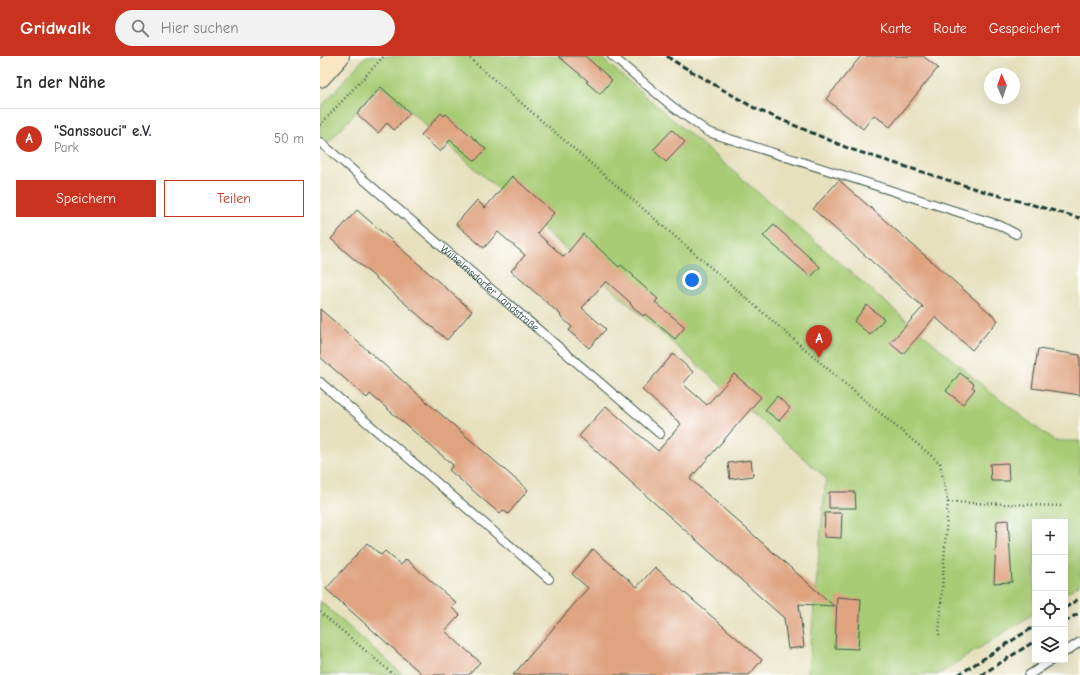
<!DOCTYPE html>
<html lang="de">
<head>
<meta charset="utf-8">
<style>
	body { margin:0; font-family:"Comic Neue",sans-serif; background:#f2f2f3; color:#2b2b33 }
	.controls { position:absolute; right:12px; bottom:12px; display:grid; overflow:hidden; border-radius:0px; box-shadow:0 4px 16px #0002 }
	.controls button { width:36px; height:36px; display:grid; place-items:center; padding:0; border:0; border-bottom:1px solid #e1e1e2; background:#fff; color:#2b2b33; font:20px sans-serif }
	.compass { position:absolute; left:664px; top:12px; width:36px; height:36px; border-radius:50%; background:#fff; box-shadow:0 4px 16px #0002; rotate:358deg }
	.you { position:absolute; left:372px; top:224px; width:14px; height:14px; margin:-10px; border:3px solid #fff; border-radius:50%; background:#1a73e8; box-shadow:0 0 0 6px #1a73e833 }
	.badge { display:grid; place-items:center; width:26px; height:26px; border-radius:50%; background:#c8321e; color:#fff; font-size:13px; font-weight:700 }
	.pin { position:absolute; translate:-50% -33px; filter:drop-shadow(0 1px 2px #0008) }
	.pin::after { content:''; position:absolute; top:21px; width:14px; height:12px; background:inherit; clip-path:polygon(0 0,100% 0,50% 100%) }
	.list { margin:0; padding:0; list-style:none }
	h2 { display:flex; justify-content:space-between; align-items:center; height:52px; margin:0; padding:0 16px; font-size:17px }
	h2 small { font-size:13px; font-weight:400; color:#7c7c81 }
	.list li { display:grid; grid-template-columns:26px 1fr auto; gap:12px; align-items:center; box-sizing:border-box; height:60px; padding:0 16px; border-top:1px solid #e1e1e2 }
	.list b { display:block; font-size:15px; white-space:nowrap }
	.list p { margin:0; font-size:13px; white-space:nowrap; color:#7c7c81 }
	.list em { font-size:13px; font-style:normal; color:#7c7c81 }
	.actions { display:flex; gap:8px; padding:12px 16px }
	.actions a { flex:1; padding:9px 0; border:1px solid #c8321e; border-radius:0px; text-align:center; font-size:14px; color:#c8321e }
	.actions .main { background:#c8321e; color:#fff }
	.icon { flex:none; width:22px; height:22px; fill:none; stroke:currentColor; stroke-width:2; stroke-linecap:round; stroke-linejoin:round }
	.map { position:relative; flex:none; width:760px; height:619px; overflow:hidden }
	header { display:flex; align-items:center; gap:24px; box-sizing:border-box; height:56px; padding:0 20px; background:#c8321e; color:#fff }
	header strong { font-size:19px }
	nav { display:flex; gap:22px; margin-inline-start:auto; font-size:14px }
	.search { width:280px; height:36px; background:#f2f2f3; display:flex; align-items:center; gap:10px; box-sizing:border-box; padding:0 14px; border-radius:22px; color:#7c7c81; font-size:15px }
	main { display:flex }
	aside { flex:1; background:#fff }
	.map>svg:first-child { display:block }
	.green { fill:#a7cc75; stroke:#638454 }
	.building { fill:#dfa380 }
	.lines { fill:none; stroke-linecap:round; stroke-linejoin:round }
	.service-casing { stroke:#3d5549; stroke-width:10 }
	.secondary-casing { stroke:#3d5549; stroke-width:24 }
	.path { stroke:#3d5549; stroke-width:2.5; stroke-dasharray:1 3; stroke-linecap:butt }
	.service { stroke:#fff; stroke-width:8 }
	.secondary { stroke:#fbe6c4; stroke-width:22 }
	.rail { stroke:#1f3d34; stroke-width:3; stroke-dasharray:6 3; stroke-linecap:butt }
	.labels { text-anchor:middle; stroke-width:3.5; stroke-linejoin:round; paint-order:stroke }
	.street-label { font-size:11px; fill:#1f3d34; stroke:#fff }
</style>
</head>
<body>
<header>
<strong>Gridwalk</strong>
<div class="search"><svg class="icon" aria-label="search" viewBox="0 0 24 24"><circle cx="10" cy="10" r="6"/><path d="M15 15l6 6"/></svg>Hier suchen</div>
<nav><a>Karte</a><a>Route</a><a>Gespeichert</a></nav>
</header>
<main>
<aside>
<h2>In der Nähe<small></small></h2>
<ul class="list">
<li><span class="badge">A</span><div><b>&quot;Sanssouci&quot; e.V.</b><p>Park</p></div><em>50 m</em></li>
</ul>
<div class="actions"><a class="main">Speichern</a><a>Teilen</a></div>
</aside>
<div class="map">
<svg width="760" height="619" viewBox="0 0 760 619">
	<rect width="100%" height="100%" fill="#fff"/>
	<filter id="ink" filterUnits="userSpaceOnUse"><feTurbulence type="fractalNoise" baseFrequency=".025" numOctaves="2"/><feDisplacementMap in="SourceGraphic" scale="8" xChannelSelector="R" yChannelSelector="G"/><feConvolveMatrix kernelMatrix="1 2 1 2 8 2 1 2 1" color-interpolation-filters="sRGB"/></filter>
	<filter id="wash" filterUnits="userSpaceOnUse"><feTurbulence type="fractalNoise" baseFrequency=".012" numOctaves="4" result="noise"/><feDisplacementMap in="SourceGraphic" scale="16" xChannelSelector="R" yChannelSelector="G"/><feGaussianBlur stdDeviation="0.9" result="paint"/><feColorMatrix in="noise" values="0 0 0 0 0 0 0 0 0 0 0 0 0 0 0 0 0 1.4 0 .05"/><feComposite in="paint" operator="in"/></filter>
	<g filter="url(#wash)">
		<rect width="100%" height="100%" fill="#e6e0bd"/>
		<path class="green" d="M46 0H279L669 335 734 385H760V528L745 538V466H715V557L617 619H485L488 617 506 422 60 29 0 96V52Z
			M0 545 83 619H0Z"/>
		<g id="blocks">
			<path class="building" d="M238 0H265L292 24 280 38 266 26 268 25Z
				M541 0H603L618 12 570 71 554 59 543 73 506 43Z
				M61 31 90 57 74 74 67 67 58 77 37 58Z
				M121 57 124 60 126 58 166 93 155 105 130 84 120 96 101 79Z
				M352 74 365 86 346 106 333 94Z
				M192 120 234 157 217 177 244 201 263 178 299 211 301 209 314 220 313 221 338 243 335 246 365 271 355 283 325 258 323 260 310 248 311 247 286 225 262 252 286 273 269 292 249 275 252 271 240 260 241 259 191 215 205 199 178 176 164 192 136 168 157 144 165 152Z
				M519 124 678 264 652 294 615 261 583 298 570 287 603 251 493 153Z
				M37 154 152 255 127 284 11 183Z
				M454 169 500 211 491 221 443 180Z
				M547 249 564 263 550 279 534 265Z
				M0 253 208 434 188 458 183 454 180 458 129 414 133 409 50 338 47 342 0 301Z
				M718 293 760 299V339L712 332Z
				M353 298 373 316 363 328 387 349 414 318 441 341 370 423 514 550 479 548 484 591 468 593 464 562 259 380 286 350 338 395 361 368 322 334Z
				M640 317 654 328 652 331 655 333 643 348 626 335Z
				M457 340 470 352 459 365 445 354Z
				M431 404 433 420 410 423 408 407Z
				M688 407 689 425H671L670 408Z
				M509 436H535L536 452H509Z
				M505 457H522L521 482 504 481Z
				M688 464 692 526 674 527 677 465Z
				M47 487 61 499 65 495 81 509 86 503 136 547 132 552 140 559 125 575 160 606 149 619H103L6 533Z
				M273 493 317 531 335 511 442 604 429 619H193L268 532 252 518Z
				M517 541 541 543 538 593 515 592Z"/>
		</g>
	</g>
	<g filter="url(#ink)">
		<use href="#blocks" fill-opacity="0" stroke="#3d5549" stroke-width="1"/>
		<g class="lines">
			<defs>
				<g id="service">
					<path d="M292 0 353 51 388 76 679 169 696 178"/>
					<path id="s1" d="M0 86 340 378"/>
					<path d="M0 326 229 523"/>
					<path d="M745 596 760 586"/>
					<path d="M709 619 732 604"/>
				</g>
				<path id="secondary" d="M0 20 18 0"/>
			</defs>
			<use href="#service" class="service-casing"/>
			<use href="#secondary" class="secondary-casing"/>
			<path class="path" d="M147 0 524 327 620 407 628 446 619 579
				M0 69 64 0
				M628 446 741 450
				M0 556 74 619"/>
			<use href="#service" class="service"/>
			<use href="#secondary" class="secondary"/>
			<path class="rail" d="M347 0 352 4 436 53 530 93 659 134 760 162
				M745 552 760 542
				M745 566 760 556
				M638 619 715 570
				M661 619 715 585"/>
		</g>
	</g>
	<g class="labels">
		<g class="street-label">
			<text dy="4" stroke="none"><textPath href="#s1" startOffset="224">Wilhelmsdorfer Landstraße</textPath></text>
		</g>
	</g>
</svg>
<div class="controls">
<button>+</button>
<button>−</button>
<button><svg class="icon" aria-label="locate" viewBox="0 0 24 24"><circle cx="12" cy="12" r="6"/><path d="M12 2v4M12 18v4M2 12h4M18 12h4"/></svg></button>
<button><svg class="icon" aria-label="layers" viewBox="0 0 24 24"><path d="M12 4l9 5-9 5-9-5zM3 14l9 5 9-5"/></svg></button>
</div>
<svg class="compass" viewBox="-18 -18 36 36"><path d="M0-13l5 13h-10z" fill="#e53935"/><path d="M0 13l5-13h-10z" fill="#7c7c81"/></svg>
<div class="you"></div>
<div class="pin badge" style="left:499px;top:302px">A</div>
</div>
</main>
</body>
</html>
